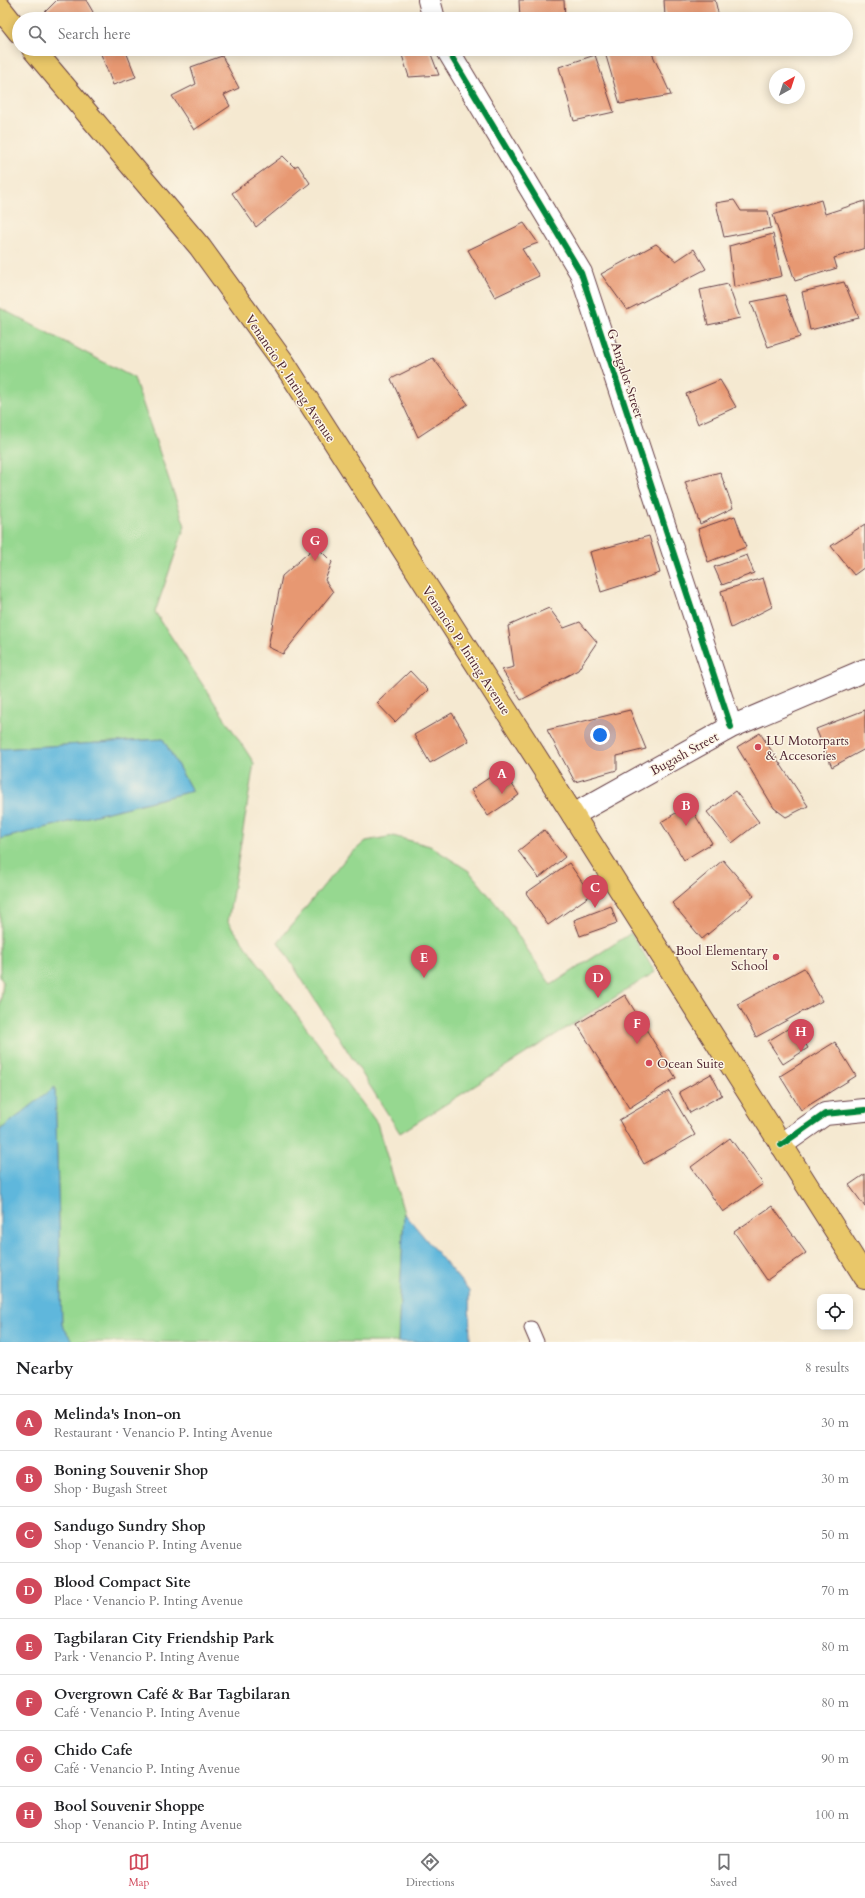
<!DOCTYPE html>
<html lang="en">
<head>
<meta charset="utf-8">
<style>
	body { margin:0; font-family:Cardo,serif; background:#f2f2f2; color:#202124 }
	.controls { position:absolute; right:12px; bottom:12px; display:grid; overflow:hidden; border-radius:8px; box-shadow:0 2px 10px #0003 }
	.controls button { width:36px; height:36px; display:grid; place-items:center; padding:0; border:0; border-bottom:1px solid #e0e0e0; background:#fff; color:#202124; font:20px sans-serif }
	.compass { position:absolute; left:769px; top:68px; width:36px; height:36px; border-radius:50%; background:#fff; box-shadow:0 2px 10px #0003; rotate:39deg }
	.you { position:absolute; left:600px; top:735px; width:14px; height:14px; margin:-10px; border:3px solid #fff; border-radius:50%; background:#1a73e8; box-shadow:0 0 0 6px #1a73e833 }
	.badge { display:grid; place-items:center; width:26px; height:26px; border-radius:50%; background:#d1495b; color:#fff; font-size:13px; font-weight:700 }
	.pin { position:absolute; translate:-50% -33px; filter:drop-shadow(0 1px 2px #0008) }
	.pin::after { content:''; position:absolute; top:21px; width:14px; height:12px; background:inherit; clip-path:polygon(0 0,100% 0,50% 100%) }
	.list { margin:0; padding:0; list-style:none }
	h2 { display:flex; justify-content:space-between; align-items:center; height:52px; margin:0; padding:0 16px; font-size:17px }
	h2 small { font-size:13px; font-weight:400; color:#757577 }
	.list li { display:grid; grid-template-columns:26px 1fr auto; gap:12px; align-items:center; box-sizing:border-box; height:56px; padding:0 16px; border-top:1px solid #e0e0e0 }
	.list b { display:block; font-size:15px; white-space:nowrap }
	.list p { margin:0; font-size:13px; white-space:nowrap; color:#757577 }
	.list em { font-size:13px; font-style:normal; color:#757577 }
	.icon { flex:none; width:22px; height:22px; fill:none; stroke:currentColor; stroke-width:2; stroke-linecap:round; stroke-linejoin:round }
	.map { position:relative; flex:none; width:865px; height:1342px; overflow:hidden }
	.search { position:absolute; background:#fff; box-shadow:0 2px 10px #0003; left:12px; right:12px; top:12px; height:44px; display:flex; align-items:center; gap:10px; box-sizing:border-box; padding:0 14px; border-radius:22px; color:#757577; font-size:15px }
	.sheet { height:500px; background:#fff }
	nav { display:flex; justify-content:space-around; align-items:center; box-sizing:border-box; height:56px; border-top:1px solid #e0e0e0; background:#fff; font-size:11px; color:#757577 }
	nav a { display:grid; justify-items:center; gap:2px }
	nav .on { color:#d1495b }
	.map>svg:first-child { display:block }
	.green { fill:#96d890; stroke:#707c5e }
	.water { fill:#5fb7dc; stroke:#546b84 }
	.building { fill:#e79872 }
	.lines { fill:none; stroke-linecap:round; stroke-linejoin:round }
	.service-casing { stroke:#643d44; stroke-width:15 }
	.minor-casing { stroke:#643d44; stroke-width:24 }
	.primary-casing { stroke:#643d44; stroke-width:24 }
	.service { stroke:#fff; stroke-width:13 }
	.minor { stroke:#fff; stroke-width:22 }
	.primary { stroke:#e9c769; stroke-width:22 }
	.cycleway-casing { stroke:#fcf5e5; stroke-width:8 }
	.cycleway { stroke:#00873e; stroke-width:6 }
	.poi-dot { fill:#d1495b; stroke:#fcf5e5; stroke-width:1.5 }
	.labels { text-anchor:middle; stroke-width:3; stroke-linejoin:round; paint-order:stroke }
	.street-label { font-size:13px; fill:#4a1f2b; stroke:#fcf5e5 }
	.poi-label { font-size:13px; fill:#4a1f2b; stroke:#fcf5e5; text-anchor:start }
</style>
</head>
<body>
<div class="map">
<svg width="865" height="1342" viewBox="0 0 865 1342">
	<rect width="100%" height="100%" fill="#fcf5e5"/>
	<filter id="ink" filterUnits="userSpaceOnUse"><feTurbulence type="fractalNoise" baseFrequency=".025" numOctaves="2"/><feDisplacementMap in="SourceGraphic" scale="8" xChannelSelector="R" yChannelSelector="G"/><feConvolveMatrix kernelMatrix="1 2 1 2 8 2 1 2 1" color-interpolation-filters="sRGB"/></filter>
	<filter id="wash" filterUnits="userSpaceOnUse"><feTurbulence type="fractalNoise" baseFrequency=".012" numOctaves="4" result="noise"/><feDisplacementMap in="SourceGraphic" scale="16" xChannelSelector="R" yChannelSelector="G"/><feGaussianBlur stdDeviation="0.9" result="paint"/><feColorMatrix in="noise" values="0 0 0 0 0 0 0 0 0 0 0 0 0 0 0 0 0 1.4 0 .05"/><feComposite in="paint" operator="in"/></filter>
	<g filter="url(#wash)">
		<rect width="100%" height="100%" fill="#f5e9d1"/>
		<path class="green" d="M0 308 134 378 185 526 155 612 254 763 228 922 377 1123 404 1213 398 1342H73L62 1325 55 1088 0 1130V1007L3 982 0 976V839L192 791 163 739 0 749Z
			M393 836 430 846 469 871 501 910 551 985 631 933 655 972 400 1133 278 942 346 858 366 841Z"/>
		<path class="water" d="M163 739 192 791 0 839V749Z
			M55 1087 62 1325 73 1342H0V1130Z
			M404 1213 469 1291 470 1342H398Z"/>
		<g id="blocks">
			<path class="building" d="M57 0H86L93 12 86 19H50L44 13Z
				M519 0H564L565 19H520Z
				M664 0H715L719 17H665Z
				M99 49H125L136 77 113 85Z
				M408 49H429L439 75 409 77 401 52Z
				M604 49H650L671 95 620 104Z
				M595 55 614 112 574 121 559 67Z
				M222 56 239 88 224 95 230 106 194 130 172 96 196 84 191 67Z
				M283 156 294 167 298 165 310 183 256 227 232 193Z
				M734 200 741 211H768L771 228 724 237 716 203Z
				M821 200 825 214 865 201V248L834 258 837 268 795 281 773 215Z
				M524 223 538 243 522 249 539 276 495 297 468 250Z
				M773 234 782 276 734 287 729 246Z
				M656 244 676 261 694 249 706 269 627 310 601 274Z
				M844 282 859 318 810 330 802 292Z
				M728 284 740 318 708 325 700 290Z
				M785 295 800 337 768 347 751 302Z
				M433 358 468 404 418 437 391 379Z
				M720 380 736 407 698 424 686 394Z
				M720 472 733 508 700 524 685 482Z
				M735 516 746 547 708 562 698 529Z
				M865 524V567L854 575 831 546Z
				M649 536 660 573 601 592 590 552Z
				M316 546 332 562 325 580 333 592 283 654 268 647 282 576Z
				M747 555 754 573 722 585 714 567Z
				M763 578 772 607 731 628 721 591Z
				M549 608 564 628 580 622 597 642 578 670 521 700 502 670 514 667 508 626Z
				M410 671 428 690 395 722 377 703Z
				M630 710 646 749 617 756V770L575 782 547 730Z
				M865 710V749L832 767 816 729Z
				M452 713 469 741 430 763 414 735Z
				M760 733 808 806 786 817 774 808 737 747Z
				M502 769 519 795 488 816 471 790Z
				M735 791 759 822 732 843 707 812Z
				M689 805 712 843 684 860 661 822Z
				M544 830 565 857 539 878 518 851Z
				M723 860 754 896 702 939 672 903Z
				M569 863 591 895 548 925 526 893Z
				M611 906 617 923 580 936 574 920Z
				M804 968 822 1001 756 1037 738 1004Z
				M625 995 676 1078 629 1108 577 1024Z
				M794 1025 808 1048 783 1064 768 1041Z
				M835 1042 856 1076 801 1110 780 1076Z
				M711 1074 722 1095 690 1113 679 1092Z
				M669 1091 695 1135 644 1164 619 1120Z
				M730 1138 763 1184 723 1212 691 1167Z
				M865 1174V1207L849 1185Z
				M772 1206 806 1253 767 1280 734 1232Z"/>
		</g>
	</g>
	<g filter="url(#ink)">
		<use href="#blocks" fill-opacity="0" stroke="#643d44" stroke-width="1"/>
		<g class="lines">
			<defs>
				<path id="service" d="M531 1328 537 1342"/>
				<path id="minor" d="M429 0 434 19
					M447 49 581 273 731 727
					M573 815 731 727 865 670
					M781 1145 825 1114 865 1110"/>
				<path id="primary" d="M0 8 19 32
					M33 49 200 247 284 363 573 815 865 1277"/>
			</defs>
			<use href="#service" class="service-casing"/>
			<use href="#minor" class="minor-casing"/>
			<use href="#primary" class="primary-casing"/>
			<use href="#service" class="service"/>
			<use href="#minor" class="minor"/>
			<use href="#primary" class="primary"/>
			<defs>
				<path id="cycleway" d="M447 49 581 273 731 727
					M781 1145 825 1114 865 1110"/>
			</defs>
			<use href="#cycleway" class="cycleway-casing"/>
			<use href="#cycleway" class="cycleway"/>
		</g>
	</g>
	<g class="poi-dot">
		<circle cx="758" cy="747" r="4"/>
		<circle cx="776" cy="957" r="4"/>
		<circle cx="649" cy="1063" r="4"/>
	</g>
	<g class="labels">
		<g class="street-label">
			<text transform="translate(626 373) rotate(72)" y="5">G Angalot Street</text>
			<text transform="translate(291 378) rotate(56)" y="5">Venancio P. Inting Avenue</text>
			<text transform="translate(467 650) rotate(57)" y="5">Venancio P. Inting Avenue</text>
			<text transform="translate(684 753) rotate(-29)" y="5">Bugash Street</text>
		</g>
		<g class="poi-label">
			<text x="766" y="745">LU Motorparts<tspan x="766" dy="15">&amp; Accesories</tspan></text>
			<text x="768" y="955" text-anchor="end">Bool Elementary<tspan x="768" dy="15">School</tspan></text>
			<text x="657" y="1068">Ocean Suite</text>
		</g>
	</g>
</svg>
<div class="controls">
<button><svg class="icon" aria-label="locate" viewBox="0 0 24 24"><circle cx="12" cy="12" r="6"/><path d="M12 2v4M12 18v4M2 12h4M18 12h4"/></svg></button>
</div>
<svg class="compass" viewBox="-18 -18 36 36"><path d="M0-13l5 13h-10z" fill="#e53935"/><path d="M0 13l5-13h-10z" fill="#757577"/></svg>
<div class="you"></div>
<div class="pin badge" style="left:502px;top:794px">A</div>
<div class="pin badge" style="left:686px;top:826px">B</div>
<div class="pin badge" style="left:595px;top:908px">C</div>
<div class="pin badge" style="left:598px;top:998px">D</div>
<div class="pin badge" style="left:424px;top:978px">E</div>
<div class="pin badge" style="left:637px;top:1044px">F</div>
<div class="pin badge" style="left:315px;top:561px">G</div>
<div class="pin badge" style="left:801px;top:1052px">H</div>
<div class="search"><svg class="icon" aria-label="search" viewBox="0 0 24 24"><circle cx="10" cy="10" r="6"/><path d="M15 15l6 6"/></svg>Search here</div>
</div>
<section class="sheet">
<h2>Nearby<small>8 results</small></h2>
<ul class="list">
<li><span class="badge">A</span><div><b>Melinda's Inon-on</b><p>Restaurant · Venancio P. Inting Avenue</p></div><em>30 m</em></li>
<li><span class="badge">B</span><div><b>Boning Souvenir Shop</b><p>Shop · Bugash Street</p></div><em>30 m</em></li>
<li><span class="badge">C</span><div><b>Sandugo Sundry Shop</b><p>Shop · Venancio P. Inting Avenue</p></div><em>50 m</em></li>
<li><span class="badge">D</span><div><b>Blood Compact Site</b><p>Place · Venancio P. Inting Avenue</p></div><em>70 m</em></li>
<li><span class="badge">E</span><div><b>Tagbilaran City Friendship Park</b><p>Park · Venancio P. Inting Avenue</p></div><em>80 m</em></li>
<li><span class="badge">F</span><div><b>Overgrown Café &amp; Bar Tagbilaran</b><p>Café · Venancio P. Inting Avenue</p></div><em>80 m</em></li>
<li><span class="badge">G</span><div><b>Chido Cafe</b><p>Café · Venancio P. Inting Avenue</p></div><em>90 m</em></li>
<li><span class="badge">H</span><div><b>Bool Souvenir Shoppe</b><p>Shop · Venancio P. Inting Avenue</p></div><em>100 m</em></li>
</ul>
</section>
<nav>
<a class="on"><svg class="icon" aria-label="map" viewBox="0 0 24 24"><path d="M3 6l6-2 6 2 6-2v14l-6 2-6-2-6 2zM9 4v14M15 6v14"/></svg>Map</a>
<a><svg class="icon" aria-label="directions" viewBox="0 0 24 24"><path d="M12 3l9 9-9 9-9-9zM9 14v-3h6M13 9l2 2-2 2"/></svg>Directions</a>
<a><svg class="icon" aria-label="saved" viewBox="0 0 24 24"><path d="M7 4h10v16l-5-4-5 4z"/></svg>Saved</a>
</nav>
</body>
</html>
